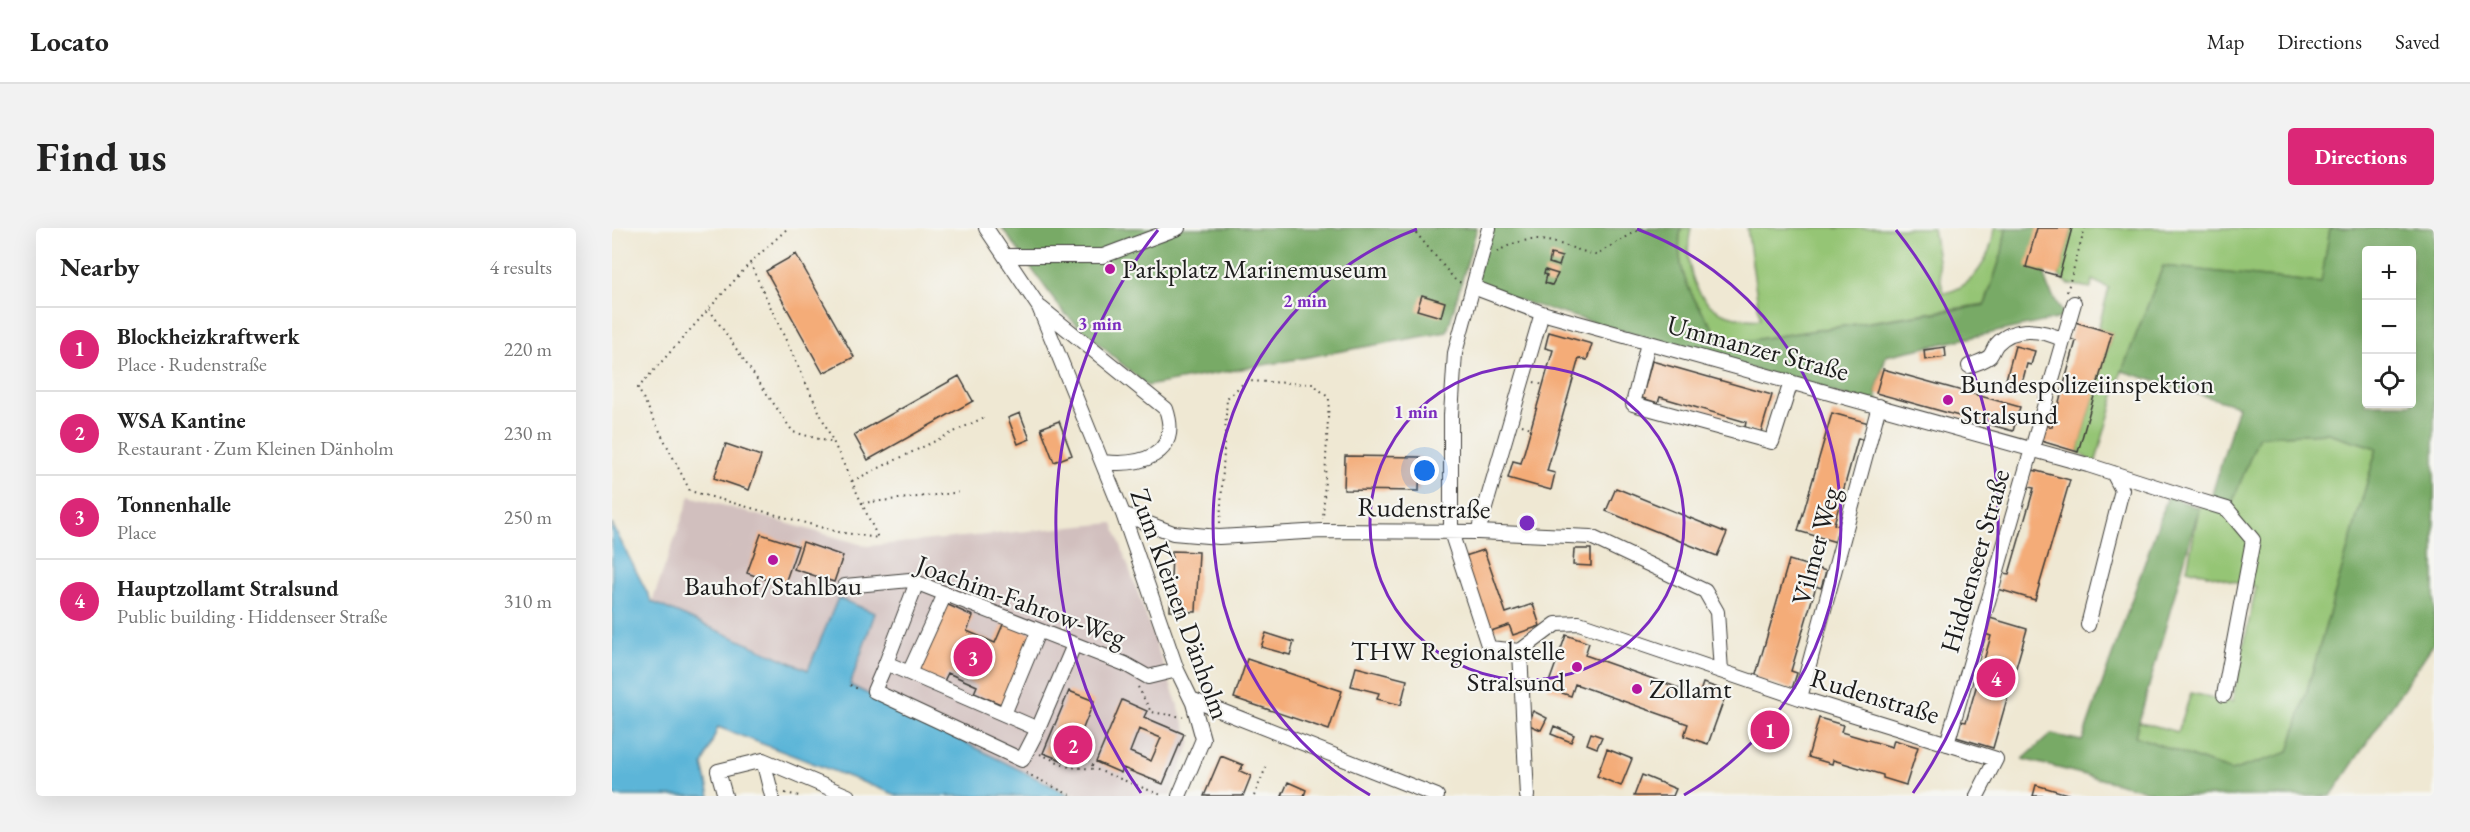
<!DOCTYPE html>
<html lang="en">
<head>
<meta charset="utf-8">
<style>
	body { margin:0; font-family:"EB Garamond",serif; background:#f2f2f2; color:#222 }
	.controls { position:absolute; right:18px; top:18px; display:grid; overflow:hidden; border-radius:6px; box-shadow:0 6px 24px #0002 }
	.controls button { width:54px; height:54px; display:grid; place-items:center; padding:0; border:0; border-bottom:2px solid #e0e0e0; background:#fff; color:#222; font:30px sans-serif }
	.you { position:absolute; left:813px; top:243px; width:21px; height:21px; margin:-15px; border:4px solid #fff; border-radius:50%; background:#1a73e8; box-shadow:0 0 0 9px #1a73e833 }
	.badge { display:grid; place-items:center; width:39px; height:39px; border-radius:50%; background:#db2777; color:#fff; font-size:20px; font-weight:700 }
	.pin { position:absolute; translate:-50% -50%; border:3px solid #fff; box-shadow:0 2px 6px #0006 }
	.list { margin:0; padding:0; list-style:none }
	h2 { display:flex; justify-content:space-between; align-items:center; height:78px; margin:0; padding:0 24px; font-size:26px }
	h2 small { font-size:20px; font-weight:400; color:#767676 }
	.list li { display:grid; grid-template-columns:39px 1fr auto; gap:18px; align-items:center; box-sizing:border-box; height:84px; padding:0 24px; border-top:2px solid #e0e0e0 }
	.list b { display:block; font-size:22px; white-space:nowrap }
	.list p { margin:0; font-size:20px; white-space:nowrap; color:#767676 }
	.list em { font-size:20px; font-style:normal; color:#767676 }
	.icon { flex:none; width:33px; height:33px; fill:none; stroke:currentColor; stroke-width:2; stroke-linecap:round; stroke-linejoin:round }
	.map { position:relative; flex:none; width:1822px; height:568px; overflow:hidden; border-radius:6px }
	header { display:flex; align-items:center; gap:36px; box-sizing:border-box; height:84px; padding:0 30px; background:#fff; border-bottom:2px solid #e0e0e0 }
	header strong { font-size:28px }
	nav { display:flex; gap:33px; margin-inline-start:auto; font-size:21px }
	.intro { display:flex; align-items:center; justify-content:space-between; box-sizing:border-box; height:144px; padding:0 36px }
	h1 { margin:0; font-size:42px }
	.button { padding:15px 27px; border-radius:6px; background:#db2777; color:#fff; font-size:21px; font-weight:700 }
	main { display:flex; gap:36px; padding:0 36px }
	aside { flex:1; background:#fff; border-radius:6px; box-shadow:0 6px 24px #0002 }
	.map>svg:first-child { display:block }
	.industrial { fill:#d1bfbe }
	.green { fill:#95c575; stroke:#587048; stroke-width:1.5 }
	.forest { fill:#78aa66; stroke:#4a6341; stroke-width:1.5; fill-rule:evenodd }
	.water { fill:#5bb5d8; stroke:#3c687a; stroke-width:1.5 }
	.building { fill:#f4ac78; fill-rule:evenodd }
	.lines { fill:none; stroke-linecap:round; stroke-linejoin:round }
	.minor-casing { stroke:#3c3b37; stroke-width:16 }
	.path { stroke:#3c3b37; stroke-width:2; stroke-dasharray:1.5 4.5; stroke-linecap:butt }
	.minor { stroke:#fff; stroke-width:14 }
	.ring { fill:none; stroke:#7b2cbf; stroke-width:3 }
	.poi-dot { fill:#b5179e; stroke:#f6f6f2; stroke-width:2 }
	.labels { text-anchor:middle; stroke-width:4.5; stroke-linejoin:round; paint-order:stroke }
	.poi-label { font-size:27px; fill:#1c1c1c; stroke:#f6f6f2; text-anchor:start }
	.street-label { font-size:27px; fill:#1c1c1c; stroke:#f6f6f2 }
	.centre { fill:#7b2cbf; stroke:#f6f6f2; stroke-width:3 }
	.ring-label { font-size:18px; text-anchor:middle; font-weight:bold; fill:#7b2cbf; stroke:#f6f6f2; stroke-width:4.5; stroke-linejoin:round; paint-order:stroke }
</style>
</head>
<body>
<header>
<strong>Locato</strong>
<nav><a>Map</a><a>Directions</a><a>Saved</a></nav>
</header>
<div class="intro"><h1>Find us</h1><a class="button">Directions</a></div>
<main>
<aside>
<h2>Nearby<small>4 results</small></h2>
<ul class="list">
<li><span class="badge">1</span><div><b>Blockheizkraftwerk</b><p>Place · Rudenstraße</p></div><em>220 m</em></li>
<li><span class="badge">2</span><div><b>WSA Kantine</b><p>Restaurant · Zum Kleinen Dänholm</p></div><em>230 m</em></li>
<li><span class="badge">3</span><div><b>Tonnenhalle</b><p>Place</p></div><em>250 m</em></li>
<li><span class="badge">4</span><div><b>Hauptzollamt Stralsund</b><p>Public building · Hiddenseer Straße</p></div><em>310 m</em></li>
</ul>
</aside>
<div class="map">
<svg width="1822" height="568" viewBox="0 0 1822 568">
	<rect width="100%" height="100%" fill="#f6f6f2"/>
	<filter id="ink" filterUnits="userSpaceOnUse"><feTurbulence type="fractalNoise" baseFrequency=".0167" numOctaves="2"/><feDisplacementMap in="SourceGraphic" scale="12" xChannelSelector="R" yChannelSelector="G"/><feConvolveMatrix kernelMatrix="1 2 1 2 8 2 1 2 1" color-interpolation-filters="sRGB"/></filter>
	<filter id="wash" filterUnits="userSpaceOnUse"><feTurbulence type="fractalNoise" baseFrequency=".008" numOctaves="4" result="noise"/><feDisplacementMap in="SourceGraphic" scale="24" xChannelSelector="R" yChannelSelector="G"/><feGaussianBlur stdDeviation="1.35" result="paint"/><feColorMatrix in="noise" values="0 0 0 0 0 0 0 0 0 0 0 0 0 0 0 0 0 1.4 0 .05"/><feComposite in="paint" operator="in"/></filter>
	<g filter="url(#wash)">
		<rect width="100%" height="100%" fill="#efe8d3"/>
		<path class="industrial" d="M78 268 255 318 501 295 579 514 558 568H466L40 374Z"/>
		<path class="green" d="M1069 0H1079C1071 35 1082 79 1120 88 1130 90 1139 93 1148 91L1135 0H1321L1331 65C1361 61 1380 28 1382 0H1394L1390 25 1373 76 1113 116C1087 80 1060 48 1069 0Z
			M1460 0H1718L1710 55 1551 38 1510 143 1483 236 1466 224 1500 105 1486 101 1497 60 1480 52 1479 60 1457 56 1447 48Z
			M1716 205 1765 220 1677 525 1619 543 1523 508 1525 493 1566 504 1579 465 1620 474 1644 359 1575 341 1587 280 1599 270 1620 275 1646 208Z"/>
		<path class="forest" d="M390 0H865L835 104 535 158 452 85Z
			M877 0H1069C1060 48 1087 80 1113 116L1373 77 1390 25 1394 0H1425L1435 58 1453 89 1274 128 1264 164 1267 178 861 59Z
			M1718 0H1822V415L1719 568H1539V564L1411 531 1439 506 1470 513 1556 268 1587 280 1523 508 1619 543 1677 524 1765 220 1716 205 1647 208 1620 275 1599 270 1626 178 1510 143 1551 38 1709 55ZM1754 22H1800V176H1754Z"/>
		<path class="water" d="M0 296 40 374 196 442 226 370 263 385 238 457 460 568H287L106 499 91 537 98 568H0Z"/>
		<g id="blocks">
			<path class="building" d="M1425 0H1460L1447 48 1414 39Z
				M184 26 242 129 211 145 154 43Z
				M939 26 950 29 947 38 937 35Z
				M933 42 946 46 940 57 933 55 935 47 932 46Z
				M810 67 833 74 829 89 805 82Z
				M1463 94 1500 105 1466 224 1429 213 1434 197 1440 199 1464 113 1458 111Z
				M937 104 980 116 975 132 967 130 935 243 943 245 939 262 896 250 901 233 909 235 941 122 933 120Z
				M1403 118 1423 123 1419 137 1415 136 1409 159 1393 155Z
				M1333 119 1334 129 1313 132 1312 122Z
				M1040 133 1160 167 1149 204 1133 199 1134 194 1048 169 1046 175 1030 170Z
				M1271 141 1408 179 1401 203 1264 165Z
				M347 148 361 173 256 232 242 207Z
				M408 185 418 211 406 216 396 190Z
				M1220 185 1257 195 1252 212 1246 210 1222 296 1228 298 1224 314 1186 303Z
				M447 193 460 227 442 234 429 200Z
				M114 216 149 228 137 262 102 250Z
				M733 228 808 229 807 263 732 262Z
				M1421 242 1458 252 1423 372 1386 361 1391 345 1397 346 1422 260 1416 259Z
				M1004 260 1115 305 1105 328 994 283Z
				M149 306 186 318 172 358 135 345Z
				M191 314 231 328 222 354 182 341Z
				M962 321H979V338L961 337Z
				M872 322 894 385 921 376 928 398 901 407 897 397 876 404 850 329Z
				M560 323 587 324 584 384 558 383Z
				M1177 332 1214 343 1209 360 1204 358 1179 443 1185 445 1180 461 1143 450Z
				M334 376 361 388 355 403 383 415 392 394 422 407 391 477 362 465 365 458 336 445 331 455 304 444Z
				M1378 390 1415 401 1381 520 1344 509 1349 493 1354 494 1379 408 1373 406Z
				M654 405 682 414 678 427 649 419Z
				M954 407 977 415 973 427 1087 467 1091 455 1115 463 1096 516 1072 508 1076 496 963 456 959 468 935 460Z
				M635 431 730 463 717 502 622 470Z
				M744 439 795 452 789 477 765 471 767 465 739 458Z
				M457 463 482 473 457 535 431 525Z
				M510 472 535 483 532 489 572 506 551 556 511 540 509 545 484 534ZM527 501 549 510 539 533 518 524Z
				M921 483 935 490 929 502 915 496Z
				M1152 485 1173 490 1164 520 1144 515Z
				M1207 490 1231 497 1229 504 1280 519 1282 512 1306 519 1294 557 1271 550V547L1221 532 1220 536 1196 529Z
				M942 498 962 507 959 514 939 506Z
				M979 505 990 509 985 520 975 516Z
				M995 521 1020 531 1009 558 985 548Z
				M609 528 631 537 628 543 639 548 631 568H592Z
				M1030 547 1064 561 1061 568H1022Z
				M676 554 694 562 692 568H670Z
				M1424 557 1459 567V568H1421Z"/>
		</g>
	</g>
	<g filter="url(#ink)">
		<use href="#blocks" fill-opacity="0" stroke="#3c3b37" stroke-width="1.5"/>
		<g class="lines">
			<defs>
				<path id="minor" d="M374 0 427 79 511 286 565 442 581 475 591 511 567 568
					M877 0 843 125 839 187V304L877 420 908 423 915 568
					M393 28H491L566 0
					M861 59 930 85 1476 237 1582 271 1615 281 1641 312 1612 467
					M429 80 554 181C570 228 528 238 491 234
					M1036 115 1021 176 1160 214 1179 154
					M1357 138C1363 135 1373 133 1378 128 1381 124 1382 119 1385 116 1403 97 1431 102 1451 112
					M511 286 561 305 607 309 710 303 866 304 979 309 1093 363 1105 384 1109 443
					M866 304 930 85
					M233 358 298 352 513 436 536 449 565 442
					M333 366 297 445 426 501 462 417
					M1476 397 1510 262 1501 245
					M908 423 944 396 967 395 1188 470 1384 531 1365 568
					M274 435 305 354
					M297 445 274 435 262 463 410 532 426 501
					M1188 470 1267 178
					M579 471 825 568
					M392 486 426 404
					M1335 516 1462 75
					M151 532 160 568
					M113 568 106 543 151 532 236 568"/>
			</defs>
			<use href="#minor" class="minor-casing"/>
			<path class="path" d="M800 0 844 53 850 55
				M885 24C921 1 945 16 983 27L1030 0
				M138 35 266 310 226 304 78 263 26 160 138 35 176 0
				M1455 64 1473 0
				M97 81 181 204 222 215
				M922 154 931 157
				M910 197 919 200
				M240 253 373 189
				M250 275 351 264
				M608 295 615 170 634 153 701 156 717 170 711 291
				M238 457 248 462
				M526 459 539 484 571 489
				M466 517 483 541
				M428 526 457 539 483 541 552 568
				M414 545 460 568
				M173 565 187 568
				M642 568 655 537"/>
			<use href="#minor" class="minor"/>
		</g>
	</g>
	<g class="ring">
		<circle cx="915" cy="295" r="157"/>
		<path d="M758 567A314 314 0 0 1 805 1M1025 1A314 314 0 0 1 1072 567"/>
		<path d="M529 565A471 471 0 0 1 546 2M1284 2A471 471 0 0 1 1301 565"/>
	</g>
	<g class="poi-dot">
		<circle cx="498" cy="41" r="6"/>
		<circle cx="1336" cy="172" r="6"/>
		<circle cx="161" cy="332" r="6"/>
		<circle cx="965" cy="439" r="6"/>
		<circle cx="1025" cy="461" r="6"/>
	</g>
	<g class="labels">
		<g class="poi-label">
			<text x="510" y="50">Parkplatz Marinemuseum</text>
			<text x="1348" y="165">Bundespolizeiinspektion<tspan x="1348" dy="31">Stralsund</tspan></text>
			<text x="161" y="367" text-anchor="middle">Bauhof/Stahlbau</text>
			<text x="953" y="432" text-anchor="end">THW Regionalstelle<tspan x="953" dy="31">Stralsund</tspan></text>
			<text x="1037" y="470">Zollamt</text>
		</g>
		<g class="street-label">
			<text transform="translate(1146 120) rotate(15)" y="9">Ummanzer Straße</text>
			<text transform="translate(812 280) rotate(1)" y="9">Rudenstraße</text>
			<text transform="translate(1204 318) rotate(-75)" y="9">Vilmer Weg</text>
			<text transform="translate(1363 333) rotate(-74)" y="9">Hiddenseer Straße</text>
			<text transform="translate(409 373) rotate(20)" y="9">Joachim-Fahrow-Weg</text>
			<text transform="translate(568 376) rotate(70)" y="9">Zum Kleinen Dänholm</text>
			<text transform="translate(1263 468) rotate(17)" y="9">Rudenstraße</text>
		</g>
	</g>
	<circle cx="915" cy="295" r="9" class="centre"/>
	<g class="ring-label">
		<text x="693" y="79">2 min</text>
		<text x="488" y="102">3 min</text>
		<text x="804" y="190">1 min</text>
	</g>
</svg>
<div class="controls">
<button>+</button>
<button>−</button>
<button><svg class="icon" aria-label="locate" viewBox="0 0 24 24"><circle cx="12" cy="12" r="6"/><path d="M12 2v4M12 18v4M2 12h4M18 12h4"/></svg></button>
</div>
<div class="you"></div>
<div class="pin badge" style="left:1158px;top:502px">1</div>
<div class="pin badge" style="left:461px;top:517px">2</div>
<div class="pin badge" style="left:361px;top:429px">3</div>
<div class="pin badge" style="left:1384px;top:450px">4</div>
</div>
</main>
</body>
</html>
